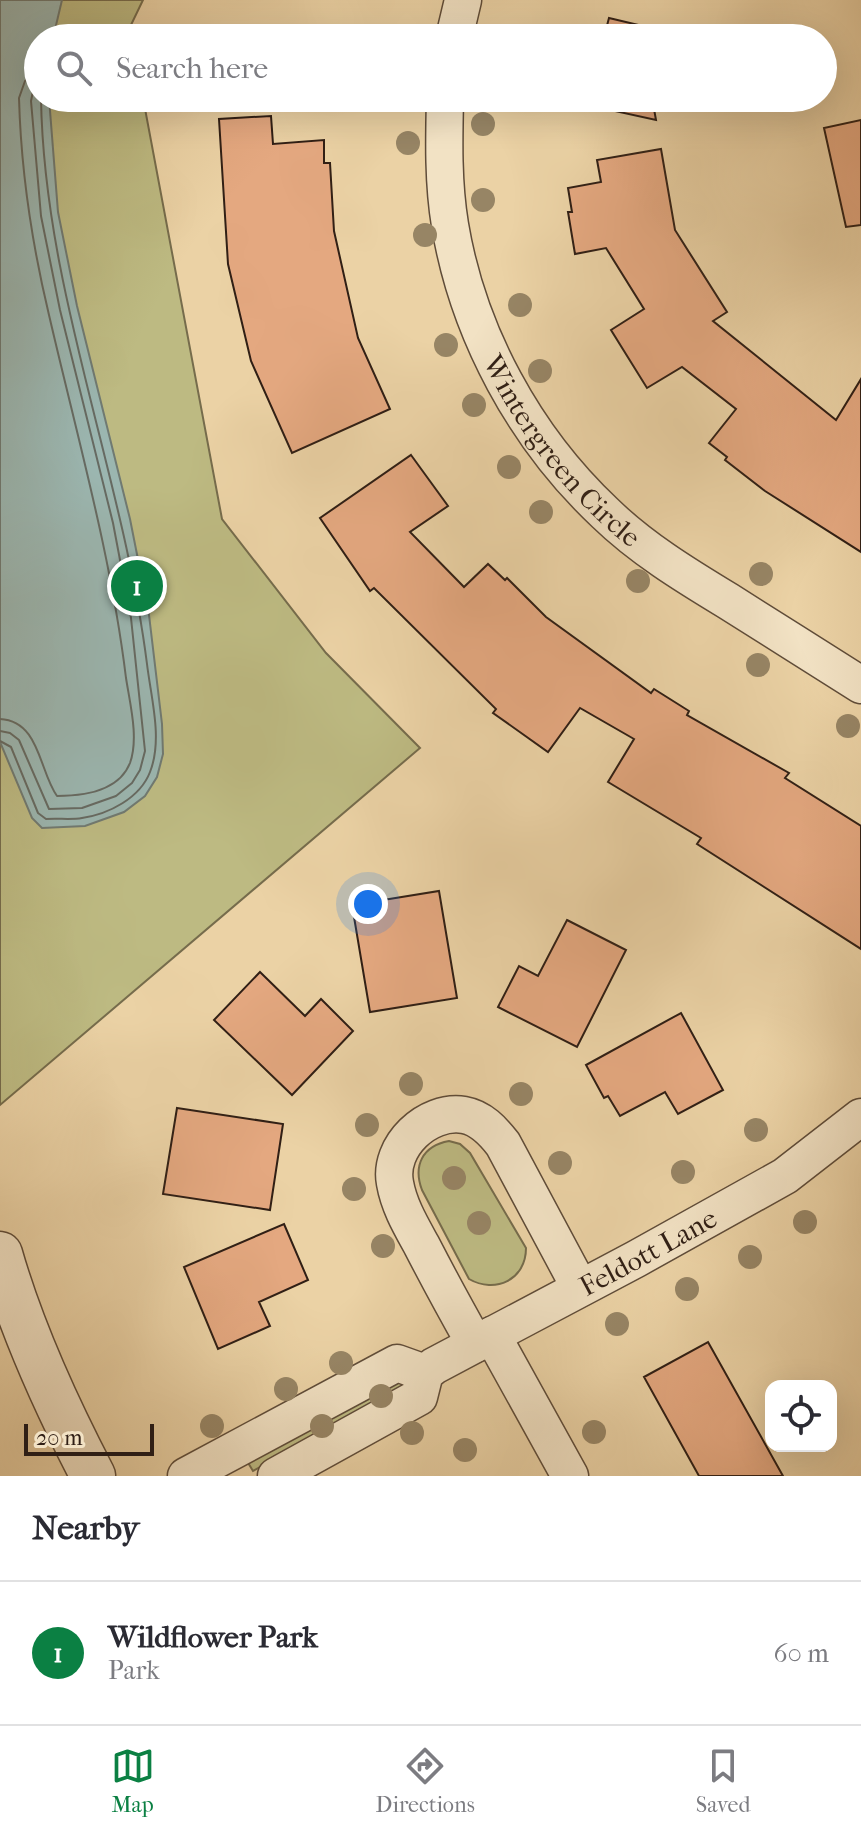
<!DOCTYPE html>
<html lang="en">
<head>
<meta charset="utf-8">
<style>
	body { margin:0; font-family:"IM FELL French Canon",serif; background:#f7f7f7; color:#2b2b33 }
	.controls { position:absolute; right:24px; bottom:24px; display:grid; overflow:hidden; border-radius:16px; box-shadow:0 8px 32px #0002 }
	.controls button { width:72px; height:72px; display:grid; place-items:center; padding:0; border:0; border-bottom:2px solid #e1e1e2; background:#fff; color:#2b2b33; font:40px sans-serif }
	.scale { position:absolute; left:24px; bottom:20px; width:130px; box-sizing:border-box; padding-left:8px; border:4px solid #301f15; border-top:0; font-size:22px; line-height:28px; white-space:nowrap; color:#301f15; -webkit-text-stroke:6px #f2e2c4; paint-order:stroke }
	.you { position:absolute; left:368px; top:904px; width:28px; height:28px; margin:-20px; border:6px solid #fff; border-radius:50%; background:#1a73e8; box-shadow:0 0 0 12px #1a73e833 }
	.badge { display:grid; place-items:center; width:52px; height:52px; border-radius:50%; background:#0b8043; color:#fff; font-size:26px; font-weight:700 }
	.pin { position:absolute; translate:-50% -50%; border:4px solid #fff; box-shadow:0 2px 8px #0006 }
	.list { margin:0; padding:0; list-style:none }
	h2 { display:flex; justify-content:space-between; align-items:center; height:104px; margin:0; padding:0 32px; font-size:34px }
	h2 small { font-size:26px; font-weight:400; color:#7c7c81 }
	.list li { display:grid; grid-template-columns:52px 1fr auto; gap:24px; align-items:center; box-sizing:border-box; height:144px; padding:0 32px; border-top:2px solid #e1e1e2 }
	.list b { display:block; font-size:30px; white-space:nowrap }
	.list p { margin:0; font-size:26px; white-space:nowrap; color:#7c7c81 }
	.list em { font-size:26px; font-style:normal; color:#7c7c81 }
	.icon { flex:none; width:44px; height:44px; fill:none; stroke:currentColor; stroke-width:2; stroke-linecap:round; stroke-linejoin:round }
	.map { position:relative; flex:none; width:861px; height:1476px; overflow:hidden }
	.search { position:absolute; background:#fff; box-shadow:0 8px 32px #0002; left:24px; right:24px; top:24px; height:88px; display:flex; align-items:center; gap:20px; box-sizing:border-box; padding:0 28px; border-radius:44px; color:#7c7c81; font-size:30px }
	.sheet { height:248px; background:#fff }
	nav { display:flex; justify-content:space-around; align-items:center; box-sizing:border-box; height:112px; border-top:2px solid #e1e1e2; background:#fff; font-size:22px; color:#7c7c81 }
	nav a { display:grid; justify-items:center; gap:4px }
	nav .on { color:#0b8043 }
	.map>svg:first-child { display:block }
	.green { fill:#bdba82; stroke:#766c4c; stroke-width:2 }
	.water { fill:#9bb6b0; stroke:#707a72; stroke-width:2 }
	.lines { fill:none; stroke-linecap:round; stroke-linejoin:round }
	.shore { stroke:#666a62; stroke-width:2 }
	.building { fill:#e4a880; stroke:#301f15; stroke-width:2 }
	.minor-casing { stroke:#5f4c39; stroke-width:39 }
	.tertiary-casing { stroke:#5f4c39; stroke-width:47 }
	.minor { stroke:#f2e2c4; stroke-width:36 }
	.tertiary { stroke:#f2e2c4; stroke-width:44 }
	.tree { fill:#978565 }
	.labels { text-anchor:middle; stroke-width:8; stroke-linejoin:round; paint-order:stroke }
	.street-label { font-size:28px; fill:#301f15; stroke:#f2e2c4 }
</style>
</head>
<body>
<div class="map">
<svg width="861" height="1476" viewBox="0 0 861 1476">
	<rect width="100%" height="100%" fill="#ebd2a5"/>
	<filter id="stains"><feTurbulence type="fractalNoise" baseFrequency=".0025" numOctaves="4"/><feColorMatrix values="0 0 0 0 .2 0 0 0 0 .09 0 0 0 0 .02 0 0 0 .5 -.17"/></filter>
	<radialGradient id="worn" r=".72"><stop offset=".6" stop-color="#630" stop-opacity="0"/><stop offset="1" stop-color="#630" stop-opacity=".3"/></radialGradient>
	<path class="green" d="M0 0H143L130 27 132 38H38V98H143L222 519 326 653 420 748 0 1105Z
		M449 1141 460 1144 470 1153 526 1248C526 1280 495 1294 469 1279L422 1190C413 1166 422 1146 449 1141Z
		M406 1381 409 1386 253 1471 247 1461 381 1387Z"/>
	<path class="water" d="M0 0H62L53 38H38V98H49L58 212 77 306 130 519 149 615 162 724 163 754 157 777 145 796 124 812 85 826 42 828 32 818 0 742Z"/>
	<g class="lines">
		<path class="shore" d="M0 719C40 721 39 771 57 796 83 796 119 791 130 763 139 738 130 704 126 678 111 555 77 436 49 315 32 244 21 171 19 98L25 81 38 71
			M0 731 10 733 19 740 49 809 82 808 116 796 132 783 140 770 145 751 131 618 113 523 60 310 41 216 31 101 33 91 38 85
			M0 741 11 747 38 813 46 819C58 818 71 820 82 818 109 814 140 798 150 772 163 739 151 698 147 664 123 474 44 291 41 98"/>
	</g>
	<path class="building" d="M609 18 685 36V38H574L576 30 604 37Z
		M652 98 656 120 560 99V98Z
		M271 116 273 144 324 140V163H330L334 231 358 338 390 409 292 453 251 361 228 264 219 119Z
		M861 120V225L846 227 824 128Z
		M661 149 675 230 727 312 713 321 836 420 861 379V552L765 491 725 460 727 457 709 443 736 409 682 367 647 388 611 330 644 309 606 248 575 254 568 212H572L568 188 601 182 597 160Z
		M411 455 448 506 410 532 464 587 488 564 505 580 507 578 546 617 651 693 654 689 689 711 687 715 789 773 785 778 861 826V949L697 844 701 838 608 782 634 739 580 708 548 752 493 713 496 709 374 588 370 591 320 518Z
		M439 891 457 998 370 1012 352 905Z
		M567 920 626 950 577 1047 498 1007 519 966 538 976Z
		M260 972 305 1016 321 999 353 1031 292 1095 214 1020Z
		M681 1013 723 1090 678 1114 665 1092 620 1116 608 1096 604 1098 586 1065Z
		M177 1108 283 1124 270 1210 163 1194Z
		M284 1224 308 1280 259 1302 270 1326 218 1349 184 1267Z
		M708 1342 783 1476H699L644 1377Z"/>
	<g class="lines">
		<defs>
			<g id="minor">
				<path d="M454 38 463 0"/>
				<path id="s1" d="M445 98C444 140 443 183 450 225 468 333 525 438 605 513 641 548 685 575 728 601 772 629 817 657 861 685"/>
				<path d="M492 1335 570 1476"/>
				<path d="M475 1344C457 1312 439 1279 422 1246 411 1226 399 1206 395 1183 388 1147 427 1109 464 1115 481 1118 493 1131 503 1144L580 1288"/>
				<path d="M186 1476 397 1363 425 1373"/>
				<path id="s2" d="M276 1476 419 1397 425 1373 434 1366 636 1259 785 1176 861 1117"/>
			</g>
			<path id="tertiary" d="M0 1254C22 1331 56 1405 93 1476"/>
		</defs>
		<use href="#minor" class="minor-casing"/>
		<use href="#tertiary" class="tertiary-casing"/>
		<use href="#minor" class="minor"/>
		<use href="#tertiary" class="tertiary"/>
	</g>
	<g class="tree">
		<circle cx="483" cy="124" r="12"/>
		<circle cx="408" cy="143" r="12"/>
		<circle cx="483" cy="200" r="12"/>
		<circle cx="425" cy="235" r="12"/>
		<circle cx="520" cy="305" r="12"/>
		<circle cx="446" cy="345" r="12"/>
		<circle cx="540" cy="371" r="12"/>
		<circle cx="474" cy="405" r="12"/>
		<circle cx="509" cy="467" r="12"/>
		<circle cx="541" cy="512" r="12"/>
		<circle cx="761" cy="574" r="12"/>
		<circle cx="638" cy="581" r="12"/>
		<circle cx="758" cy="665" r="12"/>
		<circle cx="848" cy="726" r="12"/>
		<circle cx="411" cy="1084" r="12"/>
		<circle cx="521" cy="1094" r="12"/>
		<circle cx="367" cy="1125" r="12"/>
		<circle cx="756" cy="1130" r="12"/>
		<circle cx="560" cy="1163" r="12"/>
		<circle cx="683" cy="1172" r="12"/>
		<circle cx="454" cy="1178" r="12"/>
		<circle cx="354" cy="1189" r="12"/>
		<circle cx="805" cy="1222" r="12"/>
		<circle cx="479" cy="1223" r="12"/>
		<circle cx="383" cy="1246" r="12"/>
		<circle cx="750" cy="1257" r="12"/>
		<circle cx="687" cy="1289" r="12"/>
		<circle cx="617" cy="1324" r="12"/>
		<circle cx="341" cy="1363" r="12"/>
		<circle cx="286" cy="1389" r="12"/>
		<circle cx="381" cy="1396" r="12"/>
		<circle cx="212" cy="1426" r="12"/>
		<circle cx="322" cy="1426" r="12"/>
		<circle cx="594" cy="1432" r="12"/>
		<circle cx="412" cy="1433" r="12"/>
		<circle cx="465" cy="1450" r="12"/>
	</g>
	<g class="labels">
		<g class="street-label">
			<text dy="10" stroke="none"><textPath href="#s1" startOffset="384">Wintergreen Circle</textPath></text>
			<text dy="10" stroke="none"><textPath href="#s2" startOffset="442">Feldott Lane</textPath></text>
		</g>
	</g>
	<rect width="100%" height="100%" filter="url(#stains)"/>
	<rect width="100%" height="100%" fill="url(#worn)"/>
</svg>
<div class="controls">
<button><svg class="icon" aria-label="locate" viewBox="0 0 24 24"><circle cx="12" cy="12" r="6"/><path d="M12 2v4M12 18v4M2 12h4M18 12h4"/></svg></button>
</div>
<div class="scale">20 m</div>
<div class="you"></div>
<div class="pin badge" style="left:137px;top:586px">1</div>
<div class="search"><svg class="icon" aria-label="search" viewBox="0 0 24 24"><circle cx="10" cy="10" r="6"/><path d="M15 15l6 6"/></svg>Search here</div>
</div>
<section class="sheet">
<h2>Nearby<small></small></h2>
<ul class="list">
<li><span class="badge">1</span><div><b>Wildflower Park</b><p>Park</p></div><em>60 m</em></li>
</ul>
</section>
<nav>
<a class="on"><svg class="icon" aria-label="map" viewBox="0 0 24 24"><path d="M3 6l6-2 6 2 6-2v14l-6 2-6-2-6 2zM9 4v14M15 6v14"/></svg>Map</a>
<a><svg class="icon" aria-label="directions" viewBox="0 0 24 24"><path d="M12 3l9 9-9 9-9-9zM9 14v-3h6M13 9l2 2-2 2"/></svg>Directions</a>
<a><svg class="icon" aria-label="saved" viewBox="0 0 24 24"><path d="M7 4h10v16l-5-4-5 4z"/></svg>Saved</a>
</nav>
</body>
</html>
